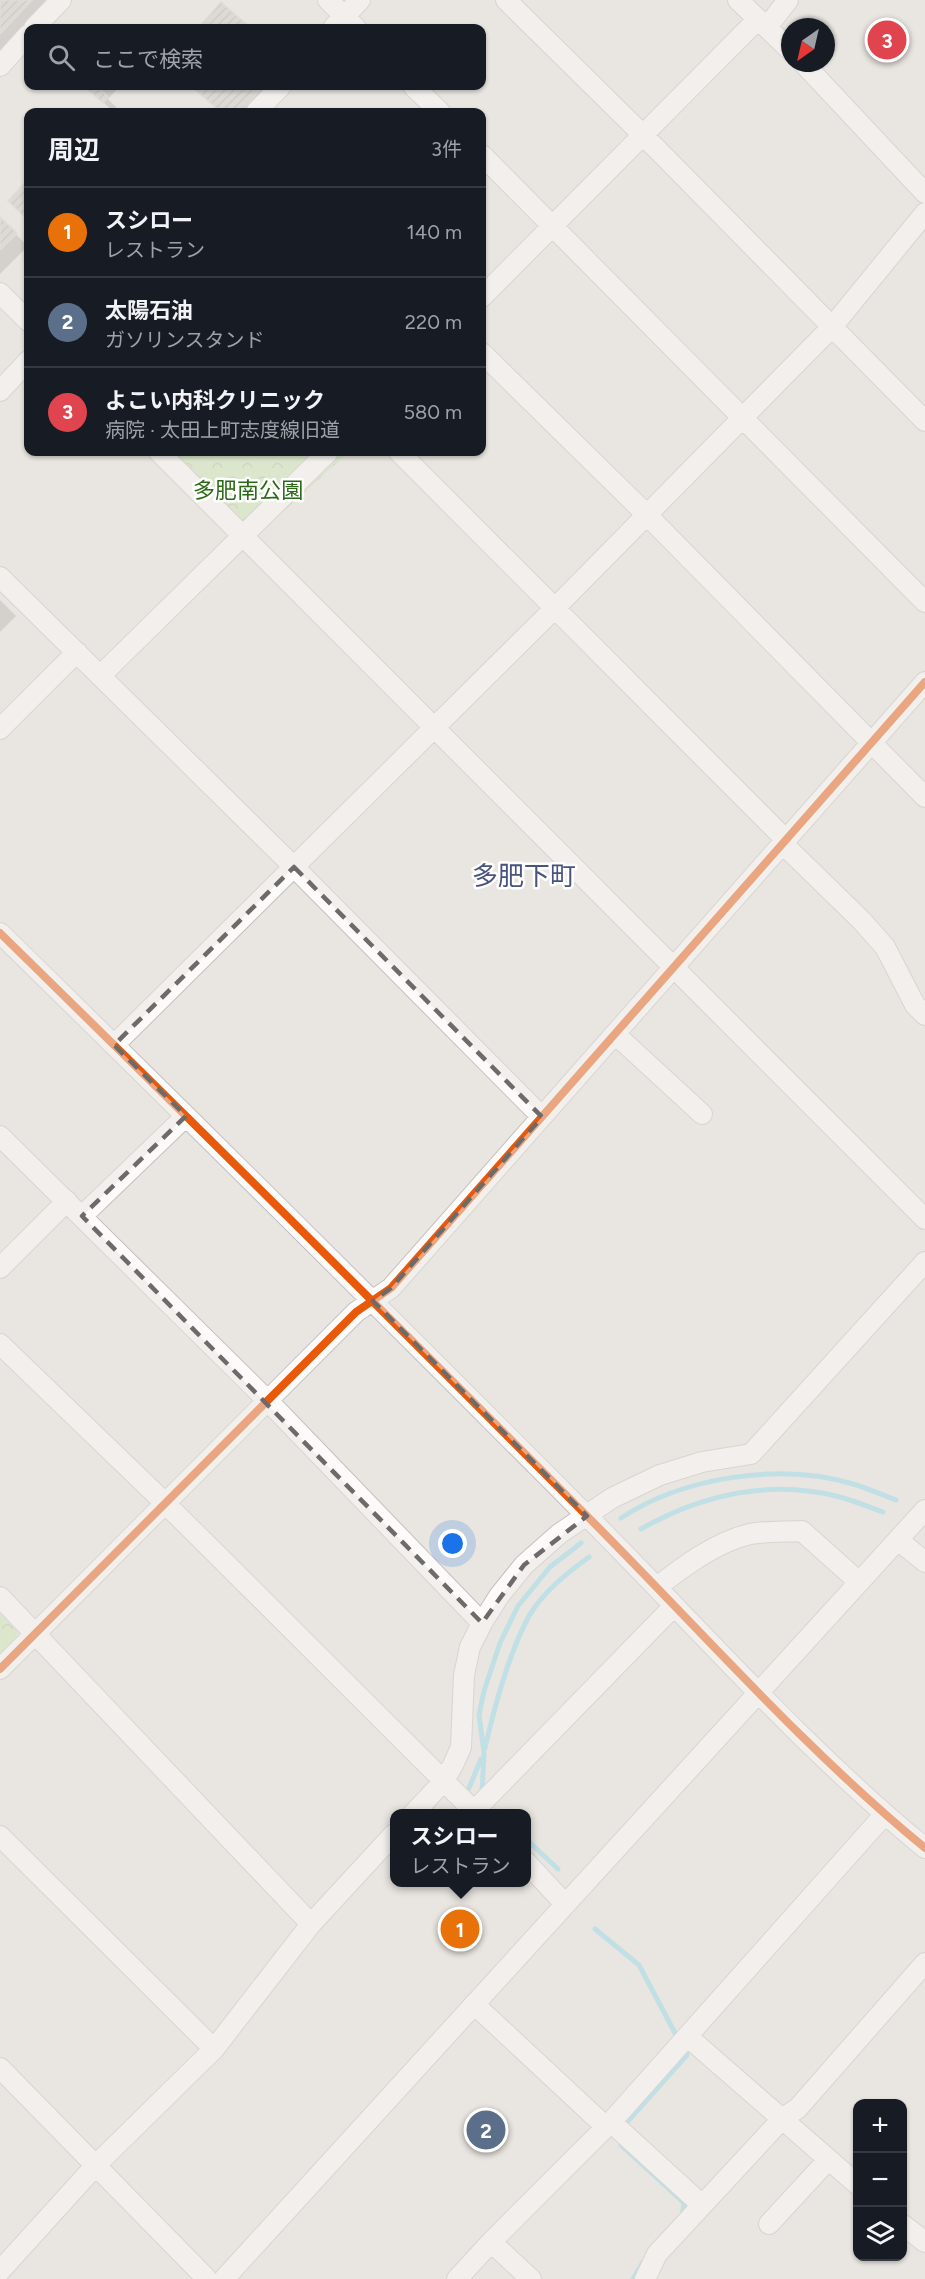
<!DOCTYPE html>
<html lang="ja">
<head>
<meta charset="utf-8">
<style>
	body { margin:0; font-family:Figtree,"Noto Sans JP",sans-serif; background:#242831; color:#f1f3f6 }
	.controls { position:absolute; right:18px; bottom:18px; display:grid; overflow:hidden; border-radius:12px; box-shadow:0 2px 4px #0004 }
	.controls button { width:54px; height:54px; display:grid; place-items:center; padding:0; border:0; border-bottom:2px solid #363941; background:#171b24; color:#f1f3f6; font:30px sans-serif }
	.compass { position:absolute; left:781px; top:18px; width:54px; height:54px; border-radius:50%; background:#171b24; box-shadow:0 2px 4px #0004; rotate:214deg }
	.you { position:absolute; left:453px; top:1544px; width:21px; height:21px; margin:-15px; border:4px solid #fff; border-radius:50%; background:#1a73e8; box-shadow:0 0 0 9px #1a73e833 }
	.badge { display:grid; place-items:center; width:39px; height:39px; border-radius:50%; background:#2563eb; color:#fff; font-size:20px; font-weight:700 }
	.pin { position:absolute; translate:-50% -50%; border:3px solid #fff; box-shadow:0 2px 6px #0006 }
	.popup { position:absolute; left:390px; top:1809px; width:141px; height:78px; box-sizing:border-box; display:grid; place-content:center; border-radius:12px; background:#171b24; filter:drop-shadow(0 2px 4px #0005); font-size:20px; white-space:nowrap; color:#9ea1a6 }
	.popup b { font-size:22px; color:#f1f3f6 }
	.popup::after { content:''; position:absolute; left:50%; top:100%; margin-left:-12px; border:12px solid transparent; border-top-color:#171b24 }
	.list { margin:0; padding:0; list-style:none }
	h2 { display:flex; justify-content:space-between; align-items:center; height:78px; margin:0; padding:0 24px; font-size:26px }
	h2 small { font-size:20px; font-weight:400; color:#9ea1a6 }
	.list li { display:grid; grid-template-columns:39px 1fr auto; gap:18px; align-items:center; box-sizing:border-box; height:90px; padding:0 24px; border-top:2px solid #363941 }
	.list b { display:block; font-size:22px; white-space:nowrap }
	.list p { margin:0; font-size:20px; white-space:nowrap; color:#9ea1a6 }
	.list em { font-size:20px; font-style:normal; color:#9ea1a6 }
	.icon { flex:none; width:33px; height:33px; fill:none; stroke:currentColor; stroke-width:2; stroke-linecap:round; stroke-linejoin:round }
	.map { position:relative; flex:none; width:925px; height:2279px; overflow:hidden }
	.search { position:absolute; background:#171b24; box-shadow:0 2px 4px #0004; left:24px; top:24px; width:462px; height:66px; display:flex; align-items:center; gap:15px; box-sizing:border-box; padding:0 21px; border-radius:12px; color:#9ea1a6; font-size:22px }
	.panel { position:absolute; background:#171b24; box-shadow:0 2px 4px #0004; left:24px; top:108px; width:462px; height:348px; border-radius:12px }
	.map>svg:first-child { display:block }
	.forest { fill:url(#forest-crowns) }
	.shadow { fill:#0003 }
	.lines { fill:none; stroke-linecap:round; stroke-linejoin:round }
	.stream { stroke:#90d9ee; stroke-width:5 }
	.building { fill:url(#building-hatch); stroke:#d4d0cc; stroke-width:1.5 }
	.minor-casing { stroke:#c2c1c2; stroke-width:22 }
	.minor { stroke:#fcfbfa; stroke-width:20 }
	.cycleway-casing { stroke:#fff; stroke-width:11 }
	.cycleway { stroke:#e8590c; stroke-width:8 }
	.marked { fill:none; stroke:#6d6b6a; stroke-width:4.5; stroke-dasharray:12 8; stroke-linejoin:round }
	.labels { text-anchor:middle; stroke-width:5; stroke-linejoin:round; paint-order:stroke }
	.park-label { font-size:22px; fill:#2b6b17; stroke:#fff }
	.quarter-label { font-size:26px; fill:#48547d; stroke:#fff }
</style>
</head>
<body>
<div class="map">
<svg width="925" height="2279" viewBox="0 0 925 2279">
	<defs>
		<pattern id="forest-crowns" width="20" height="18" patternUnits="userSpaceOnUse" patternTransform="scale(1.5)"><rect width="20" height="18" fill="#cce6b7"/><path d="M2 6a3 3 0 1 1 6 0M12 15a3 3 0 1 1 6 0" fill="none" stroke="#afc59e"/></pattern>
		<pattern id="building-hatch" width="6" height="6" patternUnits="userSpaceOnUse" patternTransform="scale(1.5)"><rect width="6" height="6" fill="#cecbc7"/><path d="M-1 1l2-2M0 6l6-6M5 7l2-2" fill="none" stroke="#b1aeab"/></pattern>
	</defs>
	<rect width="100%" height="100%" fill="#e9e5e0"/>
	<path class="forest" d="M157 452H349L246 545Z
		M0 1614 18 1632 15 1644 0 1658Z"/>
	<path class="shadow" d="M0 0H63L0 66Z
		M222 4 248 28H200Z
		M85 86H120L108 99 119 110 114 112Z
		M191 86H294L270 112H221Z
		M28 181V219L10 201Z
		M0 219 28 246 0 274Z
		M0 600 16 616 0 632Z"/>
	<g class="lines">
		<path class="stream" d="M621 1518C683 1477 781 1462 853 1484 867 1488 882 1495 896 1500
			M641 1529C702 1494 771 1479 840 1497 855 1501 869 1507 883 1512
			M485 1748C495 1704 508 1655 529 1616 543 1592 567 1573 589 1557
			M469 1788 481 1759
			M482 1794 484 1753 479 1715 484 1691 500 1643 518 1606 550 1567 581 1543
			M496 1811 499 1814
			M526 1839 558 1869
			M595 1929 639 1965 676 2035
			M628 2121 687 2055 685 2050
			M621 2145 684 2203 682 2217
			M633 2279 643 2262"/>
	</g>
	<path class="building" d="M0 0H32L0 34Z
		M221 2 251 28H198Z
		M84 86H97L108 97 103 103Z
		M191 86H264L240 112H221Z
		M28 179V220L8 201Z
		M0 217 17 233 0 250Z"/>
	<g class="lines">
		<defs>
			<path id="minor" d="M328 0 356 28
				M506 0 643 135 925 421
				M738 0 790 50
				M767 27 788 0
				M34 28 61 0
				M333 28 360 0
				M803 63 925 193
				M0 66 28 35
				M413 86 440 112
				M256 112 281 86
				M482 155 925 602
				M0 293 28 321
				M482 297 758 19
				M482 353 646 514 925 797
				M0 391 28 361
				M159 452 925 1219
				M399 452 785 839
				M0 577 294 867 542 1117
				M101 675 328 452
				M0 729 77 652
				M782 843 862 921 885 947 915 1005 925 1015
				M0 933C196 1125 391 1319 585 1514 697 1626 802 1747 925 1848
				M615 1034 702 1114
				M114 1045 555 608 832 327 925 213
				M0 1136 268 1401 482 1623
				M82 1216 186 1116
				M0 1268 67 1201
				M0 1344 166 1504 477 1814
				M898 1540 925 1562
				M657 1587C684 1566 716 1542 750 1534 766 1531 785 1532 802 1531L859 1582
				M0 1597 311 1924
				M0 1669 356 1312 391 1288 925 682
				M474 1811 674 1606
				M413 1814 443 1782 453 1765 461 1747 464 1675 470 1647 482 1623 499 1596 524 1565 559 1534 612 1498 660 1475 702 1462 751 1454 925 1262
				M0 1836 214 2049
				M526 1862 565 1904
				M474 2004 606 2127
				M688 2037 858 2185
				M0 2068 207 2279
				M611 2122 702 2205
				M769 2224 828 2160
				M902 2224 925 2242
				M491 2242 531 2279
				M0 2271 96 2165 214 2049 311 1924 394 1834
				M224 2279 925 1510
				M457 2279 491 2242 611 2122 885 1814
				M645 2279 657 2254 782 2119 798 2108 925 1963"/>
		</defs>
		<use href="#minor" class="minor-casing"/>
		<use href="#minor" class="minor"/>
		<defs>
			<path id="cycleway" d="M0 933C196 1125 391 1319 585 1514 697 1626 802 1747 925 1848
				M0 1669 356 1312 391 1288 925 682"/>
		</defs>
		<use href="#cycleway" class="cycleway-casing"/>
		<use href="#cycleway" class="cycleway"/>
	</g>
	<path d="M0 0H925V2279H0ZM294 867 542 1117 391 1288 373 1301 587 1516 524 1565 482 1623 82 1216 186 1116 114 1045Z" fill="#e9e5e0" fill-opacity=".55" fill-rule="evenodd"/>
	<path class="marked" d="M294 867 542 1117 391 1288 373 1301 587 1516 524 1565 482 1623 82 1216 186 1116 114 1045Z"/>
	<g class="labels">
		<g class="park-label">
			<text x="248" y="498">多肥南公園</text>
		</g>
		<g class="quarter-label">
			<text x="524" y="885">多肥下町</text>
		</g>
	</g>
</svg>
<div class="controls">
<button>+</button>
<button>−</button>
<button><svg class="icon" aria-label="layers" viewBox="0 0 24 24"><path d="M12 4l9 5-9 5-9-5zM3 14l9 5 9-5"/></svg></button>
</div>
<svg class="compass" viewBox="-18 -18 36 36"><path d="M0-13l5 13h-10z" fill="#e53935"/><path d="M0 13l5-13h-10z" fill="#9ea1a6"/></svg>
<div class="you"></div>
<div class="pin badge" style="left:460px;top:1929px;background:#e8710a">1</div>
<div class="popup"><b>スシロー</b>レストラン</div>
<div class="pin badge" style="left:486px;top:2130px;background:#5c6f8a">2</div>
<div class="pin badge" style="left:887px;top:40px;background:#e0444e">3</div>
<div class="search"><svg class="icon" aria-label="search" viewBox="0 0 24 24"><circle cx="10" cy="10" r="6"/><path d="M15 15l6 6"/></svg>ここで検索</div>
<section class="panel">
<h2>周辺<small>3件</small></h2>
<ul class="list">
<li><span class="badge" style="background:#e8710a">1</span><div><b>スシロー</b><p>レストラン</p></div><em>140 m</em></li>
<li><span class="badge" style="background:#5c6f8a">2</span><div><b>太陽石油</b><p>ガソリンスタンド</p></div><em>220 m</em></li>
<li><span class="badge" style="background:#e0444e">3</span><div><b>よこい内科クリニック</b><p>病院 · 太田上町志度線旧道</p></div><em>580 m</em></li>
</ul>
</section>
</div>
</body>
</html>
